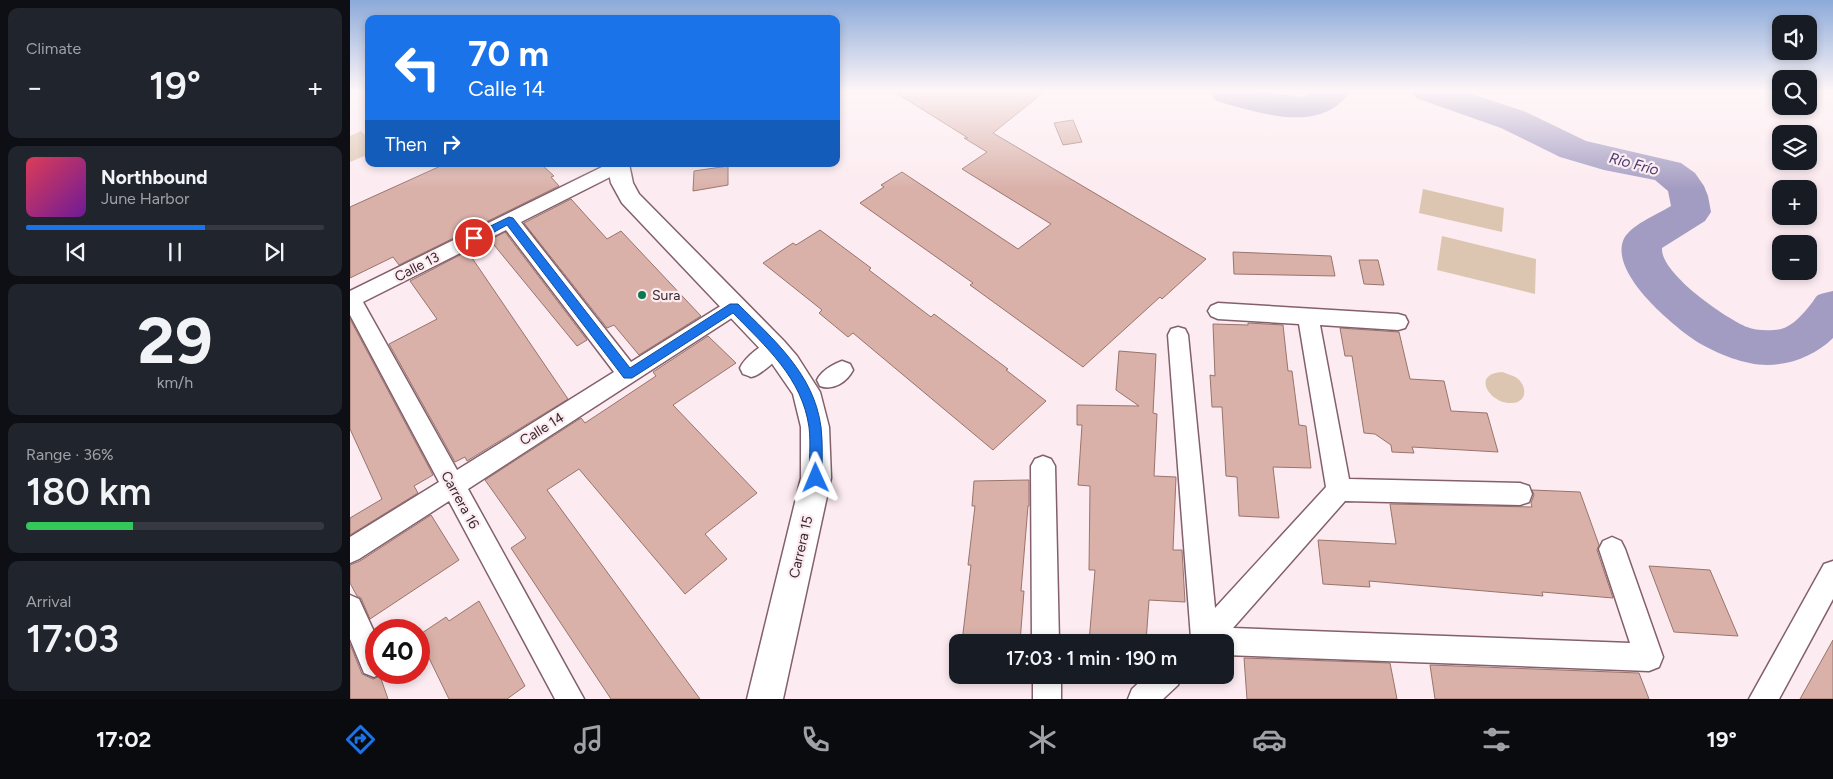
<!DOCTYPE html>
<html lang="en">
<head>
<meta charset="utf-8">
<style>
	:root { --surface:#171b24; --page:#20242c; --text:#f1f3f6; --muted:#9ea1a6; --line:#363941; --accent:#1a73e8 }
	body { margin:0; font-family:Figtree,sans-serif; background:var(--page); color:var(--text); height:100vh; display:flex; flex-direction:column; font-size:19px; white-space:nowrap }
	* { box-sizing:border-box; margin:0 }
	p { font-size:16px; color:var(--muted) }
	.icon { flex:none; width:28px; height:28px; fill:none; stroke:currentColor; stroke-width:2; stroke-linecap:round; stroke-linejoin:round }
	.map { position:relative; flex:1; overflow:hidden }
	.details { display:flex; flex-direction:column; gap:8px; padding:8px; background:#0d0f14; width:350px }
	.details>* { flex:none }
	.top-card { position:absolute; left:15px; top:15px; width:475px; height:152px; border-radius:10px; box-shadow:0 2px 8px #0003; background:#1a73e8; color:#fff; overflow:hidden }
	.controls { position:absolute; left:1422px; top:15px; display:grid; gap:10px }
	.controls a { display:grid; place-items:center; width:45px; height:45px; border-radius:10px; background:var(--surface); box-shadow:0 2px 8px #0003; font-size:25px }
	.speed { position:absolute; left:15px; top:619px; display:flex; gap:10px; font-size:25px; font-weight:700; text-align:center }
	.speed>* { display:grid; place-content:center; width:65px; height:65px; border-radius:50%; background:var(--surface); box-shadow:0 2px 8px #0003; line-height:1 }
	.speed .limit { border:8px solid #d22; background:#fff; color:#111 }
	.pin { position:absolute; display:grid; place-items:center; width:42px; height:42px; color:#fff; margin:-21px; border:2px solid #fff; border-radius:50%; box-shadow:0 1px 5px #0007 }
	.me { position:absolute; width:55px; margin:-28px; rotate:359deg; stroke-linejoin:round; filter:drop-shadow(0 0 4px #0008) }
	.turn { display:flex; align-items:center; gap:18px; height:105px; padding:0 20px; font-size:22px }
	.turn .icon { width:65px; height:65px; stroke-width:2.5 }
	.turn b { display:block; font-size:35px; line-height:42px }
	.then { display:flex; align-items:center; height:48px; padding:0 20px; background:#0003; gap:10px; font-size:19px }
	.big { font-size:38px; font-weight:600; line-height:1.1 }
	.details .widget { flex:1; display:flex; flex-direction:column; justify-content:center; gap:8px; min-width:0; padding:0 18px; border-radius:10px; background:var(--page) }
	.details .dial { align-items:center; gap:0 }
	.dial b { font-size:65px; line-height:1 }
	.song { display:flex; align-items:center; gap:15px }
	.cover { width:60px; height:60px; border-radius:8px; background:linear-gradient(135deg,hsl(350 70% 55%),hsl(280 70% 35%)) }
	.played { height:5px; border-radius:2px; background:linear-gradient(90deg,var(--accent) 60%,var(--line) 60%) }
	.keys { display:flex; justify-content:space-around; direction:ltr }
	.heat { display:flex; justify-content:space-between; align-items:center; font-size:28px; direction:ltr }
	.charge { height:8px; border-radius:4px; background:linear-gradient(90deg,#34c759 36%,var(--line) 0) }
	.trip { position:absolute; left:599px; top:634px; width:285px; height:50px; border-radius:10px; background:var(--surface); box-shadow:0 2px 8px #0003; font-weight:600; line-height:50px; text-align:center }
	.tab-bar { display:flex; height:80px; justify-content:space-around; align-items:center; background:#090b0e; color:var(--muted) }
	.tab-bar .icon { width:35px; height:35px }
	.tab-bar .current { color:var(--accent) }
	.tab-bar b { font-size:22px; color:var(--text) }
	main { display:flex; flex:1; min-height:0 }
	.map>svg:first-child { display:block }
</style>
</head>
<body>
<main>
<section class="details">
<div class="widget"><p>Climate</p>
<div class="heat"><a>−</a><b class="big">19°</b><a>+</a></div>
</div>
<div class="widget">
<div class="song"><i class="cover"></i><div><b>Northbound</b><p>June Harbor</p></div></div>
<div class="played"></div>
<div class="keys"><svg class="icon" aria-label="previous" viewBox="0 0 24 24"><path d="M18 5L8 12l10 7zM5 5v14"/></svg><svg class="icon" aria-label="pause" viewBox="0 0 24 24"><path d="M8 5v14M16 5v14"/></svg><svg class="icon" aria-label="next" viewBox="0 0 24 24"><path d="M6 5l10 7-10 7zM19 5v14"/></svg></div>
</div>
<div class="widget dial"><b>29</b><p>km/h</p></div>
<div class="widget"><p>Range · 36%</p><b class="big">180 km</b><div class="charge"></div></div>
<div class="widget"><p>Arrival</p><b class="big">17:03</b></div>
</section>
<div class="map">
<svg width="1483" height="699" viewBox="0 0 1483 699">
	<rect width="100%" height="100%" fill="#fcebf0"/>
	<!-- green -->
	<path fill="#ddc6b1" d="M11,131L19,139V154L0,162V136Z
		M1073,189L1154,208L1152,232L1069,213Z
		M1092,236L1186,259L1185,294L1087,270Z
		M1152,372C1157,374 1162,375 1167,378C1177,386 1178,402 1162,403C1141,405 1120,374 1152,372Z"/>
	<g fill="none" stroke-linecap="round" stroke-linejoin="round">
		<!-- river -->
		<path fill="#a39cc2" fill-rule="evenodd" d="M860,91H906L953,97L963,91H1001C971,134 915,114 873,103L866,101Z
			M1061,91H1113L1176,112L1236,141L1331,163L1345,173L1354,186L1358,196L1361,212L1355,221L1312,248C1310,273 1375,318 1397,327C1406,331 1421,331 1431,329C1443,326 1454,313 1461,304C1463,302 1465,297 1468,295C1472,293 1479,292 1483,291V338C1466,355 1441,365 1417,365C1395,365 1368,354 1349,343C1324,327 1261,275 1273,241C1278,226 1308,214 1321,206L1318,191L1305,180L1254,170L1210,157L1151,128L1066,98Z"/>
	</g>
	<!-- building -->
	<path fill="#d9b1a9" stroke="#99746d" d="M543,91H695L643,133L856,259L812,299L810,297L733,367L620,285L623,283L510,203L534,187L531,185L552,172L668,249L701,224L612,169L637,152L614,138H618Z
		M723,120L732,142L713,145L704,123Z
		M95,164H191L204,176L201,177L209,186L49,265L43,257L0,278V207Z
		M378,166V185L343,191L344,171Z
		M221,199L257,239L271,231L351,316L289,355L264,325L257,328L174,223Z
		M470,230L521,268L519,270L581,317L584,314L658,369L656,370L696,401L643,450L503,333L498,337L469,313L472,310L413,263L443,243L446,245Z
		M155,232L237,340L227,346L140,240Z
		M137,241L120,255L218,399L117,461L115,457L105,462L39,344L87,319L60,281Z
		M883,252L981,256L985,276L884,274Z
		M1009,260H1028L1034,285L1014,284Z
		M0,319L83,475L64,486L68,493L0,535V518L32,499L0,429Z
		M898,323L933,325L938,371H942L949,425L956,426L961,468L923,467L929,518L889,516L887,477L876,476L872,407H862L860,375L865,376L863,324L898,325Z
		M990,328L1049,332L1060,379L1094,381L1101,411L1137,413L1148,452L1062,447L1064,453L1042,452L1041,445L1025,434L1014,433L1002,356H995Z
		M358,336L386,363L323,405L407,493L355,534L377,559L335,594L229,469L197,490L350,699H261L161,548L176,538L135,480L231,418L235,423L306,376L303,372Z
		M769,351L806,354L803,413L807,414L804,476L826,477L823,550H832L835,602L799,600L796,642H739L745,570H739L740,486L728,485L732,425H727V405L789,406L766,390Z
		M679,480V506H678L671,591H674L670,642H612L621,565H618L625,506H622L624,481Z
		M1182,490L1230,492L1249,545L1247,550L1263,598L1192,592L1193,596L1019,581L1020,587L973,584L968,540L1046,544L1040,504L1182,507L1181,503L1184,495Z
		M81,515L109,560L20,619L11,598L7,596L0,583V565L10,561Z
		M1299,566L1360,570L1388,636L1324,632Z
		M129,601L175,686L157,699H99L78,656L69,663V635L96,617L99,621Z
		M1483,640V699H1450Z
		M0,644L12,674L23,679L30,676L38,699H0Z
		M894,658L1040,663L1047,699H897Z
		M1080,665L1289,673L1299,699H1085Z"/>
	<g fill="none" stroke-linecap="round" stroke-linejoin="round">
		<!-- minor casing -->
		<g stroke="#83606b" stroke-width="3">
			<path id="minor" d="M258,164H275L277,166L274,170L171,222L281,362L377,302L384,299L391,302L394,307L391,312L118,489L234,699H205L99,501L9,559L0,563V537L89,482L0,315V291ZM156,230L264,372L107,470L13,302Z
				M868,303L1048,314L1055,316L1058,322L1055,328L1048,330L970,325L999,479L1170,483L1179,486L1182,494L1179,502L1170,505L995,501L883,628L1280,643L1249,549L1253,541L1262,537L1271,541L1275,549L1313,657L1309,667L1299,671L875,655V642H840L841,638L818,335L821,329L828,327L835,329L838,335L865,608L976,487L949,324L868,319L861,316L858,311L861,306Z
				M425,340L433,342L436,348C432,356 410,376 401,377C401,377 394,374 393,374L390,368C396,356 412,344 425,340Z
				M492,361L500,364L503,370C497,382 483,391 470,386L467,380C472,370 482,365 492,361Z
				M693,456L701,459L705,466L709,642H682L681,466L685,459Z
				M1483,561V599L1429,699H1399L1474,564Z
				M0,595L9,599L26,636V672H34L24,677L14,673L0,639Z
				M683,675H711V699H683Z
				M797,675H832L828,685L813,699H778L782,689Z"/>
		</g>
		<!-- tertiary casing -->
		<g stroke="#83606b" stroke-width="3">
			<path id="tertiary" d="M257,164H279L283,183L289,194L434,341L447,356L470,392L479,427L481,478L433,699H397L451,478V427L443,394L416,355L272,203L261,183Z"/>
		</g>
		<!-- minor -->
		<use href="#minor" fill="#fff" fill-rule="evenodd"/>
		<!-- tertiary -->
		<use href="#tertiary" fill="#fff" fill-rule="evenodd"/>
	</g>
	<!-- sky -->
	<linearGradient id="sky" x2="0" y2="1"><stop stop-color="#8caad9"/><stop offset="0.48" stop-color="#fef6f8"/><stop offset="1" stop-color="#fef6f8" stop-opacity="0"/></linearGradient>
	<rect width="1483" height="189" fill="url(#sky)"/>
	<!-- route -->
	<path fill="#1a73e8" stroke="#114b97" d="M159,217L163,218L280,368L380,304H388C424,340 464,374 471,427C473,444 472,461 472,478L470,482L466,484L461,482L459,478C459,461 461,444 459,427C452,378 416,347 383,313L282,378H274L157,225L128,241H120L119,238L120,236Z"/>
	<!-- markers -->
	<circle fill="#0e7851" stroke="#fcebf0" stroke-width="2" cx="292" cy="295" r="5"/>
	<g text-anchor="middle" dominant-baseline="central" stroke-width="4.5" stroke-linejoin="round" paint-order="stroke">
		<!-- street labels -->
		<g font-size="14" fill="#37272c" stroke="#fcebf0">
			<text transform="translate(67 267) rotate(-27)">Calle 13</text>
			<text transform="translate(192 429) rotate(-32)">Calle 14</text>
			<text transform="translate(110 500) rotate(61)">Carrera 16</text>
			<text transform="translate(451 547) rotate(-77)">Carrera 15</text>
		</g>
		<!-- poi labels -->
		<g font-size="14" fill="#37272c" stroke="#fcebf0" text-anchor="start">
			<text x="302" y="295">Sura</text>
		</g>
		<!-- water labels -->
		<g font-size="15" font-style="italic" fill="#46396c" stroke="#fcebf0">
			<text transform="translate(1284 164) rotate(15)">Río Frío</text>
		</g>
	</g>
</svg>
<div class="controls">
<a><svg class="icon" aria-label="sound" viewBox="0 0 24 24"><path d="M4 9h4l5-4v14l-5-4H4zM17 9q2 3 0 6"/></svg></a>
<a><svg class="icon" aria-label="search" viewBox="0 0 24 24"><circle cx="10" cy="10" r="6"/><path d="M15 15l6 6"/></svg></a>
<a><svg class="icon" aria-label="layers" viewBox="0 0 24 24"><path d="M12 4l9 5-9 5-9-5zM3 14l9 5 9-5"/></svg></a>
<a>+</a>
<a>−</a>
</div>
<div class="speed"><div class="limit">40</div></div>
<div class="pin" style="left:124px;top:238px;background:#d93025"><svg class="icon" aria-label="arrive" viewBox="0 0 24 24"><path d="M6 21V4h12l-3 4 3 4H6"/></svg></div>
<svg class="me" style="left:466px;top:478px" viewBox="-20 -20 40 40"><path d="M0-17L14 15 0 8-14 15z" fill="#1a73e8" stroke="#fff" stroke-width="4"/></svg>
<div class="trip">17:03 · 1 min · 190 m</div>
<div class="top-card">
<div class="turn"><svg class="icon" aria-label="left" viewBox="0 0 24 24"><path d="M17 20v-9H6M10 6l-5 5 5 5"/></svg><div><b>70 m</b>Calle 14</div></div>
<div class="then">Then<svg class="icon" aria-label="right" viewBox="0 0 24 24"><path d="M7 20v-9h11M14 6l5 5-5 5"/></svg></div>
</div>
</div>
</main>
<nav class="tab-bar">
<b>17:02</b>
<svg class="icon current" aria-label="directions" viewBox="0 0 24 24"><path d="M12 3l9 9-9 9-9-9zM9 14v-3h6M13 9l2 2-2 2"/></svg>
<svg class="icon" aria-label="music" viewBox="0 0 24 24"><path d="M9 18V5l10-2v13"/><circle cx="6" cy="18" r="3"/><circle cx="16" cy="16" r="3"/></svg>
<svg class="icon" aria-label="phone" viewBox="0 0 24 24"><path d="M5 4h4l2 5-3 2q2 4 5 5l2-3 5 2v4C11 20 4 13 5 4z"/></svg>
<svg class="icon" aria-label="climate" viewBox="0 0 24 24"><path d="M12 3v18M4 7l16 10M4 17L20 7"/></svg>
<svg class="icon" aria-label="car" viewBox="0 0 24 24"><path d="M5 17H2v-5l4-1 3-4h7l3 4 3 1v5h-3M9 17h6M6 11h13"/><circle cx="7" cy="17" r="2"/><circle cx="17" cy="17" r="2"/></svg>
<svg class="icon" aria-label="filters" viewBox="0 0 24 24"><path d="M4 7h16M4 17h16"/><circle cx="9" cy="7" r="2"/><circle cx="15" cy="17" r="2"/></svg>
<b>19°</b>
</nav>
</body>
</html>
